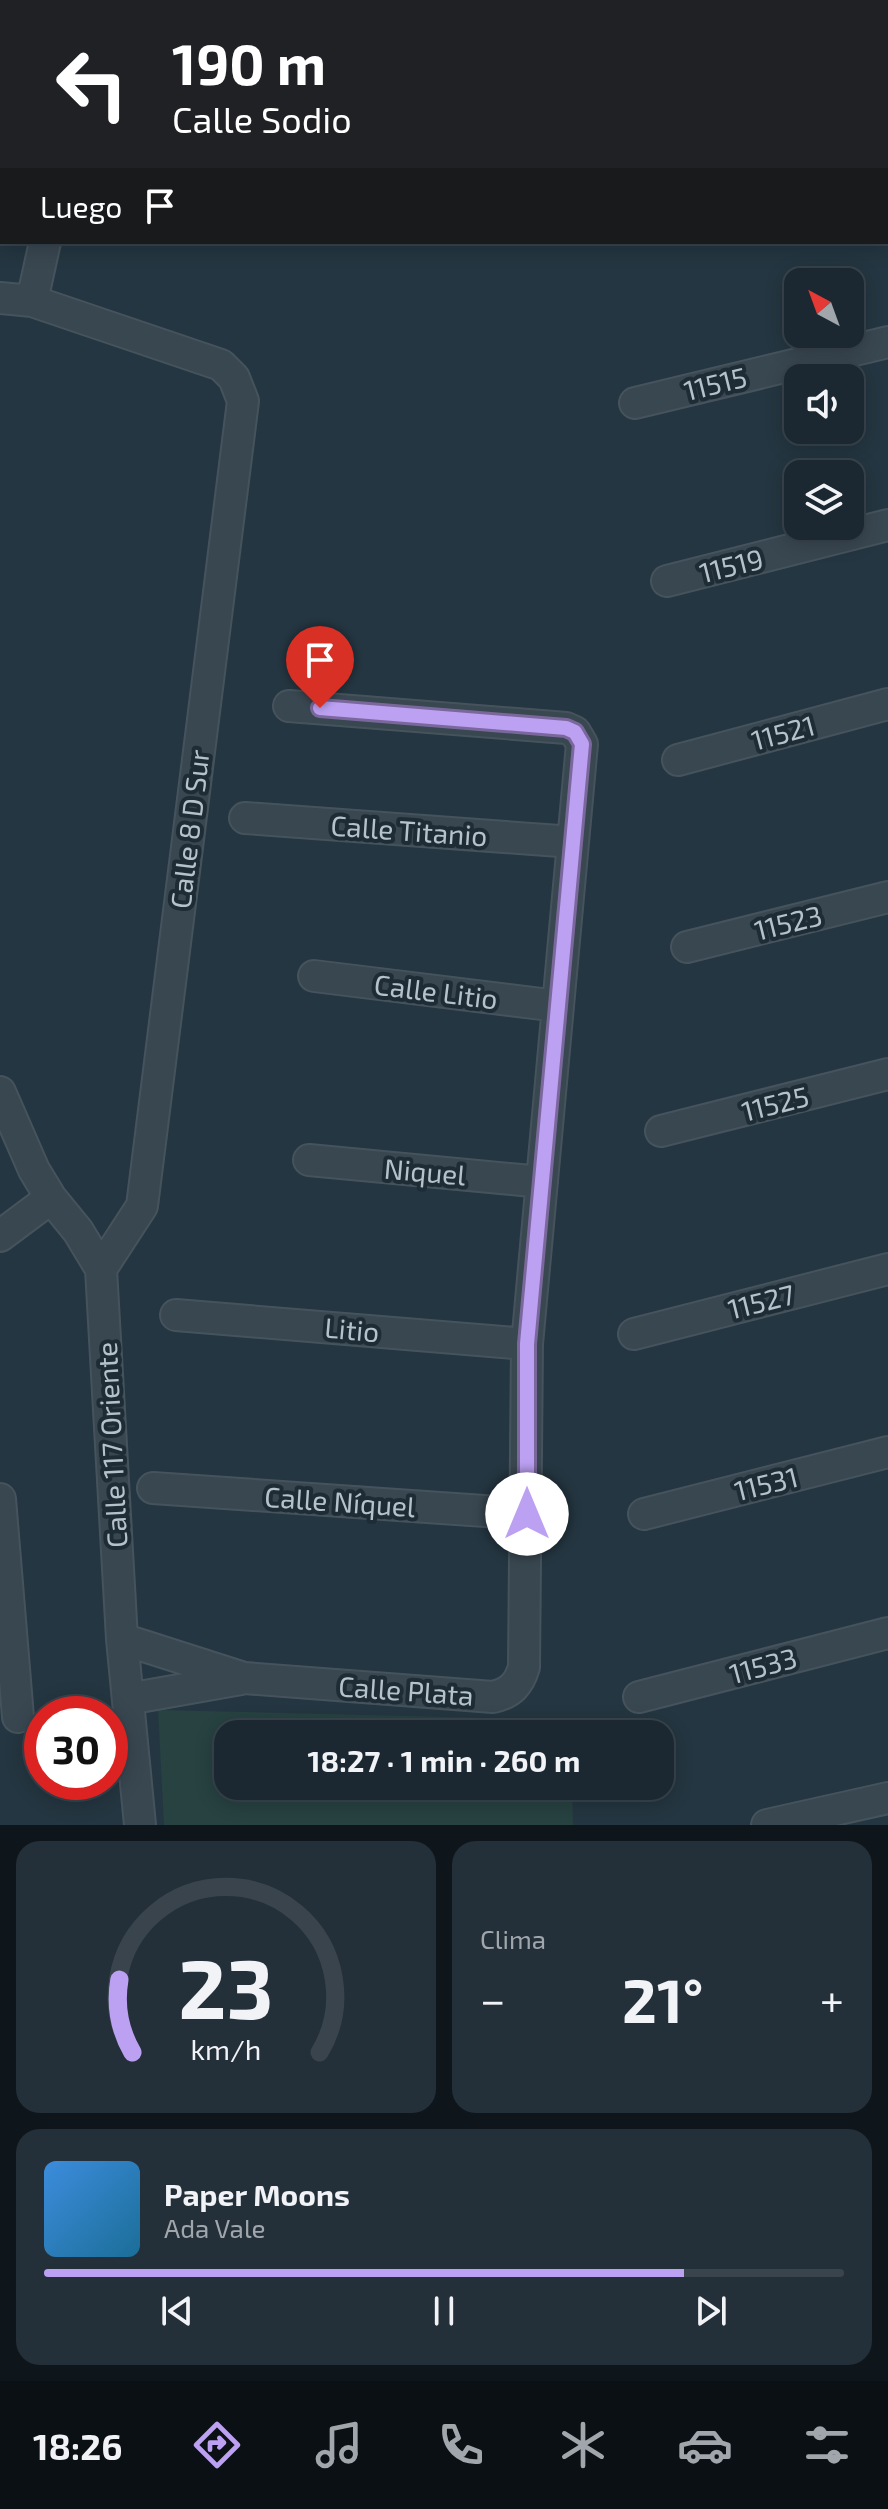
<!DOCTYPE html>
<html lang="es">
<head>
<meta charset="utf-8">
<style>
	:root { --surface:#1b2831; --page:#243039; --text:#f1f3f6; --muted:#a0a6ab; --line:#39444d; --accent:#bca0f2 }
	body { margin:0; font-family:"Exo 2",sans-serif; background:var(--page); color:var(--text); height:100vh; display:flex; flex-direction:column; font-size:30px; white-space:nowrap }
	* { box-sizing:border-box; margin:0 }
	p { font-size:26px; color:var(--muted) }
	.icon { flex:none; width:44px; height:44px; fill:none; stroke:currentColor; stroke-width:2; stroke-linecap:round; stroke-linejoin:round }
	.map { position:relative; height:1825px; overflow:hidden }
	.panel { display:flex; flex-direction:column; gap:16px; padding:16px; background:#0f161b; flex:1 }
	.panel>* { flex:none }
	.hud { position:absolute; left:0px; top:0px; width:888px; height:244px; box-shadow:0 4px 20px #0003,0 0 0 2px var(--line); background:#202124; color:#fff; overflow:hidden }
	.needle { width:52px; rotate:319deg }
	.tools { position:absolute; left:784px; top:268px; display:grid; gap:16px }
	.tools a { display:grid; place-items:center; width:80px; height:80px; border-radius:16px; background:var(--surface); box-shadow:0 4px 20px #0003,0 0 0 2px var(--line); font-size:40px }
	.speed { position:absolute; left:24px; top:1696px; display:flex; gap:16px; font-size:40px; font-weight:700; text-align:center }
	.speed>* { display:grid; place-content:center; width:104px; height:104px; border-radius:50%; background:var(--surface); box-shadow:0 4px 20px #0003,0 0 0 2px var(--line); line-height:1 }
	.speed .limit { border:12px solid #d22; background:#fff; color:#111 }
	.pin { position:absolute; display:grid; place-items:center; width:68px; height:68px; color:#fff; margin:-82px -34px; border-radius:50% 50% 50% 0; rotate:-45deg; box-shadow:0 0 8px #0007 }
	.pin .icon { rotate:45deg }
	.me { position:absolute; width:88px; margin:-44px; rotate:0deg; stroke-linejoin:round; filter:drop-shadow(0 0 6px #0008) }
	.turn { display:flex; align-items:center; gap:28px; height:168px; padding:0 40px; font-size:36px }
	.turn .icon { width:104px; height:104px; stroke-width:2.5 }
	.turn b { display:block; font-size:56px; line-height:68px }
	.then { display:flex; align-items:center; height:76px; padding:0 40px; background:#0003; gap:16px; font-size:30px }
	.big { font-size:60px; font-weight:700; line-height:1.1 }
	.panel .widget { flex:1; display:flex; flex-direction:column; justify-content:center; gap:12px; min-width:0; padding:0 28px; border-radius:24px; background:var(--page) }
	.panel .dial { align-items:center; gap:0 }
	.dial svg { height:208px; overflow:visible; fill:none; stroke:var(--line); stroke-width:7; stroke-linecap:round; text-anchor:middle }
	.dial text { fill:var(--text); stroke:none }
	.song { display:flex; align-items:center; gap:24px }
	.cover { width:96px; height:96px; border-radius:12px; background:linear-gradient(135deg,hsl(210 70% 55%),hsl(200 70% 35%)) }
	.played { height:8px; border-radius:4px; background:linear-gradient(90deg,var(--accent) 80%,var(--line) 80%) }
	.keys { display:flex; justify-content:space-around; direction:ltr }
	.heat { display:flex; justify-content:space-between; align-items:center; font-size:44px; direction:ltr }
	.panel .tiles { flex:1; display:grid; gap:16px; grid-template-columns:1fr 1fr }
	.widget:last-child { grid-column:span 2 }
	.trip { position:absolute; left:214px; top:1720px; width:460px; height:80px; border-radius:24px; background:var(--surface); box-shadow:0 4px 20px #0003,0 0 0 2px var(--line); font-weight:700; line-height:80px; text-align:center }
	.tabs { display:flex; height:128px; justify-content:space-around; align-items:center; background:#0b1014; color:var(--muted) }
	.tabs .icon { width:56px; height:56px }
	.tabs .selected { color:var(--accent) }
	.tabs b { font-size:36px; color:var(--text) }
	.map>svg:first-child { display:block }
</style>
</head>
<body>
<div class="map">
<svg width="888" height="1825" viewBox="0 0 888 1825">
	<rect width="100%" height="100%" fill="#243641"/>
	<!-- green -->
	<path fill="#274241" d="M158,1710L572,1720V1734H228V1786H572L573,1825H164Z"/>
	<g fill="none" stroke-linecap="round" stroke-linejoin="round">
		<!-- minor casing -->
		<g stroke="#46535d" stroke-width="34">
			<path id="minor" d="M849,0V2
				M101,2L102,0
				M784,2L793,0
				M886,114L888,119
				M886,160H888
				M0,298L32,301L221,365L234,378L243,401L142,1206L101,1269
				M32,301L45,242
				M635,403L888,342
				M667,581L888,525
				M678,760L888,704
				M245,818L573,842
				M687,947L888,897
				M314,976L558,1006
				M0,1092L34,1170L51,1198L78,1231L101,1269L122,1639L140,1825
				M661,1131L888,1074
				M309,1160L542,1182
				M0,1236L51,1198
				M176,1315L527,1344
				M634,1334L888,1269
				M153,1488L527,1514
				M0,1499L18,1717
				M644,1514L888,1452
				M122,1639L244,1678L493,1697C511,1693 519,1684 524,1667L527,1344L582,744L575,732L566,728L289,706
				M639,1697L888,1633
				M128,1699L241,1679
				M767,1825L888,1798"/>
		</g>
		<!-- minor -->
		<use href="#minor" stroke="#394751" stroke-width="30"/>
	</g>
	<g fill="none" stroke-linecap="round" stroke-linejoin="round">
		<!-- route casing -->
		<g stroke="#7a689d" stroke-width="20">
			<path id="route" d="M320,708L566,728L575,732L582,744L527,1344V1514"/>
		</g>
		<!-- route -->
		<use href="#route" stroke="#bca0f2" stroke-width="14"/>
	</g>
	<g text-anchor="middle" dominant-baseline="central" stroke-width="8" stroke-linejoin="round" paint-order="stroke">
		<!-- street labels -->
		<g font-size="28" fill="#b6c2cb" stroke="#1e2c36">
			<text transform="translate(715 383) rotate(-14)">11515</text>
			<text transform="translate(731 565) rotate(-14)">11519</text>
			<text transform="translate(783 732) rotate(-15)">11521</text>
			<text transform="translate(189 829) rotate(-83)">Calle 8 D Sur</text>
			<text transform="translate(409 830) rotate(4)">Calle Titanio</text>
			<text transform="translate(788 922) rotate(-14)">11523</text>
			<text transform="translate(436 991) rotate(7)">Calle Litio</text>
			<text transform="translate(775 1103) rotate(-14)">11525</text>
			<text transform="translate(425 1171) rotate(5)">Niquel</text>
			<text transform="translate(761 1301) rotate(-14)">11527</text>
			<text transform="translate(352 1329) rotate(5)">Litio</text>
			<text transform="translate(111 1445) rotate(-93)">Calle 117 Oriente</text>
			<text transform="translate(766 1483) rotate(-14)">11531</text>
			<text transform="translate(340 1501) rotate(4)">Calle Níquel</text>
			<text transform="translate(763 1665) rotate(-15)">11533</text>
			<text transform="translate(406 1690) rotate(4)">Calle Plata</text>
		</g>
	</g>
</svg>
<div class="tools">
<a><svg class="needle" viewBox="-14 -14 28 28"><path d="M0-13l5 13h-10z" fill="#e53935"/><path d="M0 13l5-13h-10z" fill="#a0a6ab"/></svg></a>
<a><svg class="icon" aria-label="sound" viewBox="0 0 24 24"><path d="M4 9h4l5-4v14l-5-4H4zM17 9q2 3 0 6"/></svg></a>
<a><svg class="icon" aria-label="layers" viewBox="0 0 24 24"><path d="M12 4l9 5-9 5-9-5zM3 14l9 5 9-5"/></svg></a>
</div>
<div class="speed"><div class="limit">30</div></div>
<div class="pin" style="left:320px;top:708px;background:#d93025"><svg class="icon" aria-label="arrive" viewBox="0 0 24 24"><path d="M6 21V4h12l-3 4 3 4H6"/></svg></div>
<svg class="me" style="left:527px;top:1514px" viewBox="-20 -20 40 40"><circle r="19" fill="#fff"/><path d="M0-13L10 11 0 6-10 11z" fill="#bca0f2"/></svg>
<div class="trip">18:27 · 1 min · 260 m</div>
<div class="hud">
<div class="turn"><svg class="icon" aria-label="left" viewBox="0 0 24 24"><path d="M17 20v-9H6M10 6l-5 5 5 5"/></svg><div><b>190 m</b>Calle Sodio</div></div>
<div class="then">Luego<svg class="icon" aria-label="arrive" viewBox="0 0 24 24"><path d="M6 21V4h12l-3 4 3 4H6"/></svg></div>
</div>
</div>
<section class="panel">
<div class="tiles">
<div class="widget dial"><svg viewBox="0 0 100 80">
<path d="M14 69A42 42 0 1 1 86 69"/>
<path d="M14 69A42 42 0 0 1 9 41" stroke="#bca0f2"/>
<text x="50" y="56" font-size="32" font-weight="700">23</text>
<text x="50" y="72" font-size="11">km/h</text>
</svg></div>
<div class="widget"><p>Clima</p>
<div class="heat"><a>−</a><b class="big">21°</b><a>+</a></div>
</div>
<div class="widget">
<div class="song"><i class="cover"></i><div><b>Paper Moons</b><p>Ada Vale</p></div></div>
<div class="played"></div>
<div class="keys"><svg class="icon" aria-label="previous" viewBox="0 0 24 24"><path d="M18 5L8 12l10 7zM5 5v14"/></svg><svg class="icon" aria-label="pause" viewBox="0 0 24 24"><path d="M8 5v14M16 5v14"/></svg><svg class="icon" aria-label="next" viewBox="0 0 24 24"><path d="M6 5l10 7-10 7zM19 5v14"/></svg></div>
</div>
</div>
</section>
<nav class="tabs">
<b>18:26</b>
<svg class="icon selected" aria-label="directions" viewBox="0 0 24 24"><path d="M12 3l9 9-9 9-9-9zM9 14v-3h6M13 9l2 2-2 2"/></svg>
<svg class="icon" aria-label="music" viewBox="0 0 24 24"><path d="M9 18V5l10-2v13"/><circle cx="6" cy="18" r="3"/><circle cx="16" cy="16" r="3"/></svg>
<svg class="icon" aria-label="phone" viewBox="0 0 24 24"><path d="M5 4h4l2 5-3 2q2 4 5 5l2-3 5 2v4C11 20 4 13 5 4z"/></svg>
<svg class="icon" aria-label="climate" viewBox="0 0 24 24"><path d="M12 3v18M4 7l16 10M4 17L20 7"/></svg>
<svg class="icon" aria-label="car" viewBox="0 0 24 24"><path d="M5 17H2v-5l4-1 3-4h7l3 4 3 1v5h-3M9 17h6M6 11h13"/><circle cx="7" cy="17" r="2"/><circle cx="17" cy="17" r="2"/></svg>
<svg class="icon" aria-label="filters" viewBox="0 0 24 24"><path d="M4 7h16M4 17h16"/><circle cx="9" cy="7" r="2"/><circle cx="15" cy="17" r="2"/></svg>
</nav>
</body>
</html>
